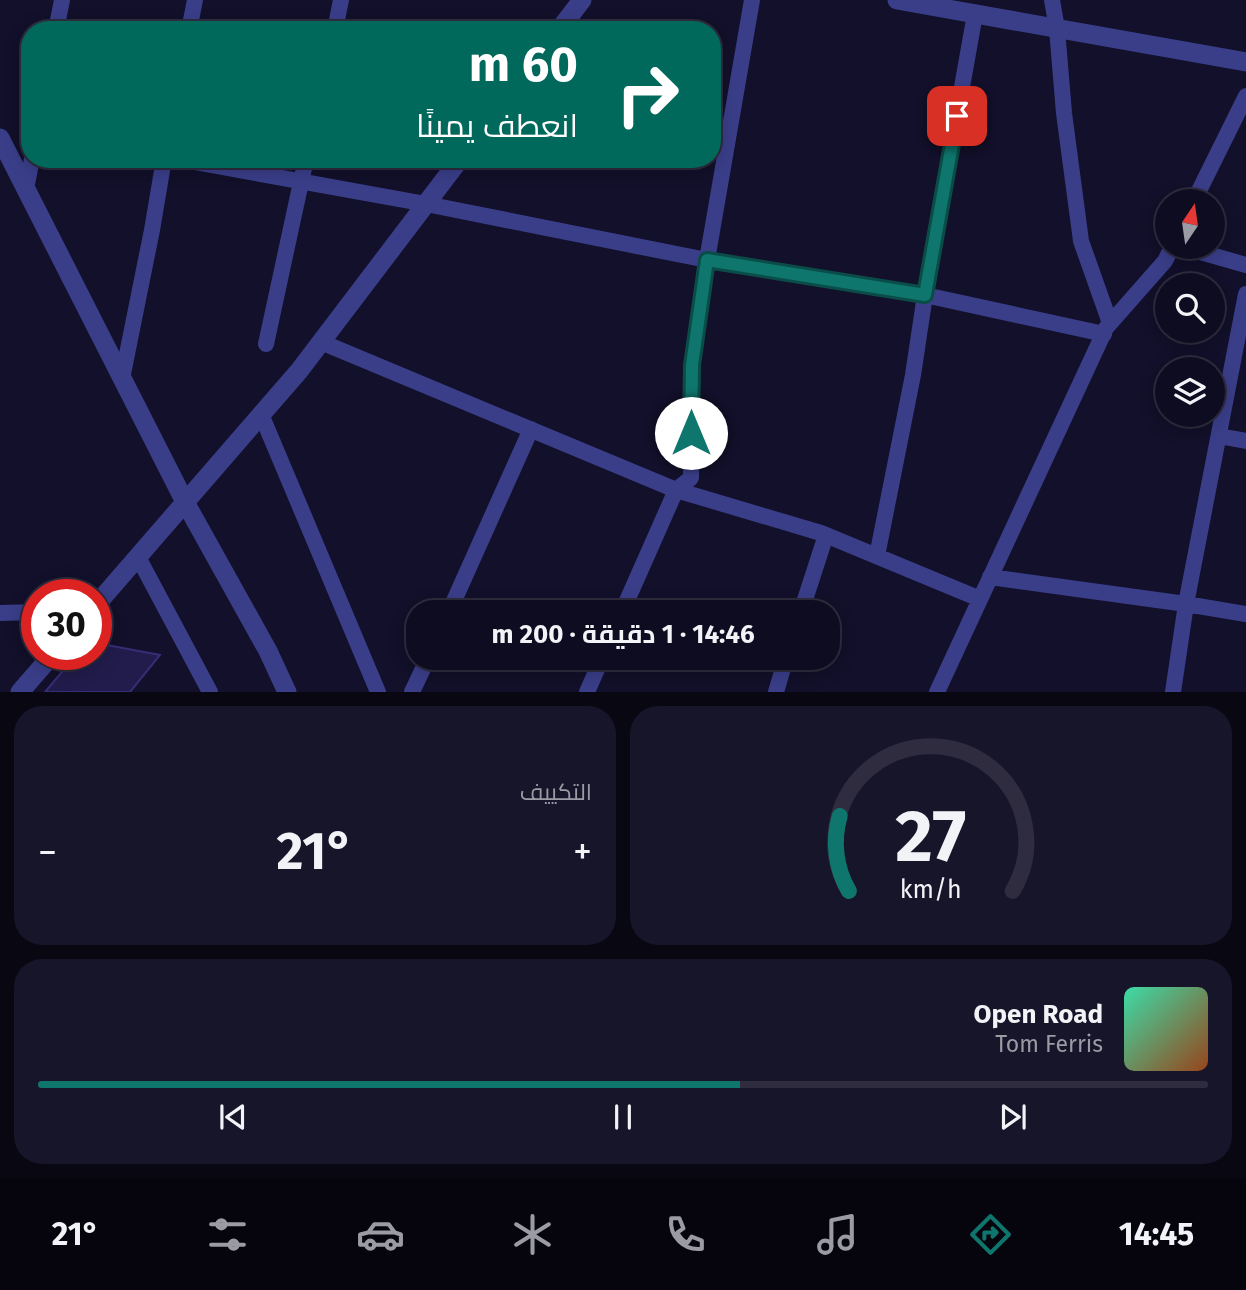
<!DOCTYPE html>
<html lang="ar">
<head>
<meta charset="utf-8">
<style>
	:root { --surface:#0e0c20; --page:#171529; --text:#f1f3f6; --muted:#9b9ba5; --line:#2e2c3e; --accent:#0f766e }
	body { margin:0; font-family:"Fira Sans",Cairo,sans-serif; background:var(--page); color:var(--text); direction:rtl; height:100vh; display:flex; flex-direction:column; font-size:26px; white-space:nowrap }
	* { box-sizing:border-box; margin:0 }
	p { font-size:23px; color:var(--muted) }
	.icon { flex:none; width:38px; height:38px; fill:none; stroke:currentColor; stroke-width:2; stroke-linecap:round; stroke-linejoin:round }
	.map { position:relative; height:692px; overflow:hidden; direction:ltr }
	.sheet { display:flex; flex-direction:column; gap:14px; padding:14px; background:#080712; flex:1 }
	.sheet>* { flex:none }
	.hud { position:absolute; left:21px; top:21px; width:700px; height:147px; border-radius:28px; box-shadow:0 4px 18px #0003,0 0 0 2px var(--line); direction:rtl; background:#00695c; color:#fff; overflow:hidden }
	.needle { width:46px; rotate:13deg }
	.fabs { position:absolute; left:1155px; top:189px; display:grid; gap:14px }
	.fabs a { display:grid; place-items:center; width:70px; height:70px; border-radius:50%; background:var(--surface); box-shadow:0 4px 18px #0003,0 0 0 2px var(--line); font-size:35px }
	.speed { position:absolute; left:21px; top:579px; display:flex; gap:14px; font-size:35px; font-weight:700; text-align:center }
	.speed>* { display:grid; place-content:center; width:91px; height:91px; border-radius:50%; background:var(--surface); box-shadow:0 4px 18px #0003,0 0 0 2px var(--line); line-height:1 }
	.speed .limit { border:10px solid #d22; background:#fff; color:#111 }
	.pin { position:absolute; display:grid; place-items:center; width:60px; height:60px; color:#fff; margin:-30px; border-radius:14px; box-shadow:0 4px 10px #0006 }
	.me { position:absolute; width:77px; margin:-38px; rotate:0deg; stroke-linejoin:round; filter:drop-shadow(0 0 5px #0008) }
	.turn { display:flex; align-items:center; gap:24px; height:147px; padding:0 28px; font-size:32px }
	.turn .icon { width:91px; height:91px; stroke-width:2.5 }
	.turn b { display:block; font-size:49px; line-height:60px }
	.big { font-size:52px; font-weight:700; line-height:1.1 }
	.sheet .tile { flex:1; display:flex; flex-direction:column; justify-content:center; gap:10px; min-width:0; padding:0 24px; border-radius:28px; background:var(--page) }
	.sheet .dial { align-items:center; gap:0 }
	.dial svg { height:182px; overflow:visible; fill:none; stroke:var(--line); stroke-width:7; stroke-linecap:round; text-anchor:middle }
	.dial text { fill:var(--text); stroke:none }
	.song { display:flex; align-items:center; gap:21px }
	.cover { width:84px; height:84px; border-radius:10px; background:linear-gradient(135deg,hsl(160 70% 55%),hsl(20 70% 35%)) }
	.played { height:7px; border-radius:4px; background:linear-gradient(90deg,var(--accent) 60%,var(--line) 60%) }
	.keys { display:flex; justify-content:space-around; direction:ltr }
	.heat { display:flex; justify-content:space-between; align-items:center; font-size:38px; direction:ltr }
	.sheet .tiles { flex:1; display:grid; gap:14px; grid-template-columns:1fr 1fr }
	.tile:last-child { grid-column:span 2 }
	.trip { position:absolute; left:406px; top:600px; width:434px; height:70px; border-radius:28px; background:var(--surface); box-shadow:0 4px 18px #0003,0 0 0 2px var(--line); font-weight:700; line-height:70px; text-align:center; direction:rtl }
	.tabs { display:flex; height:112px; justify-content:space-around; align-items:center; background:#06050d; color:var(--muted) }
	.tabs .icon { width:49px; height:49px }
	.tabs .current { color:var(--accent) }
	.tabs b { font-size:32px; color:var(--text) }
	.map>svg:first-child { display:block }
</style>
</head>
<body>
<div class="map">
<svg width="1246" height="692" viewBox="0 0 1246 692">
	<rect width="100%" height="100%" fill="#12102a"/>
	<!-- building -->
	<path fill="#211c4b" stroke="#362d77" stroke-width="2" d="M96,643L160,655L130,692H45L77,654H96Z"/>
	<g fill="none" stroke-linecap="round" stroke-linejoin="round">
		<!-- minor -->
		<path stroke="#3a3e89" stroke-width="16" d="M1052,0L1057,29L1064,113L1081,241L1110,323
			M56,30L62,0
			M189,30L195,0
			M335,30L341,0
			M178,159L426,204L707,260L925,295L1104,334
			M26,189L32,159
			M1194,201L1246,96
			M1183,247L1246,265
			M321,342L676,490L821,533L980,599
			M266,344L306,159
			M122,379L152,230L164,159
			M261,414L378,692
			M1219,436L1246,441
			M877,556L913,375L925,295L975,14
			M138,557L210,692
			M990,577L1186,604L1246,614
			M449,612L531,429
			M622,612L676,490L691,478L692,365L707,260L752,0
			M801,612L826,535
			M0,613L37,612
			M412,692L428,658
			M587,692L602,658
			M776,692L786,658
			M937,692L1106,328L1165,261L1172,247
			M1173,692L1186,604L1246,294"/>
		<!-- tertiary -->
		<path stroke="#3a3e89" stroke-width="19" d="M897,0L1246,62
			M559,30L582,0
			M0,138L185,502L268,651L287,692
			M96,605L299,371L460,159
			M20,692L53,654"/>
	</g>
	<g fill="none" stroke-linecap="round" stroke-linejoin="round">
		<!-- route casing -->
		<g stroke="#0a4d48" stroke-width="18">
			<path id="route" d="M691,433L692,365L707,260L925,295L957,116"/>
		</g>
		<!-- route -->
		<use href="#route" stroke="#0f766e" stroke-width="12"/>
	</g>
</svg>
<div class="fabs">
<a><svg class="needle" viewBox="-14 -14 28 28"><path d="M0-13l5 13h-10z" fill="#e53935"/><path d="M0 13l5-13h-10z" fill="#9b9ba5"/></svg></a>
<a><svg class="icon" aria-label="search" viewBox="0 0 24 24"><circle cx="10" cy="10" r="6"/><path d="M15 15l6 6"/></svg></a>
<a><svg class="icon" aria-label="layers" viewBox="0 0 24 24"><path d="M12 4l9 5-9 5-9-5zM3 14l9 5 9-5"/></svg></a>
</div>
<div class="speed"><div class="limit">30</div></div>
<div class="pin" style="left:957px;top:116px;background:#d93025"><svg class="icon" aria-label="arrive" viewBox="0 0 24 24"><path d="M6 21V4h12l-3 4 3 4H6"/></svg></div>
<svg class="me" style="left:691px;top:433px" viewBox="-20 -20 40 40"><circle r="19" fill="#fff"/><path d="M0-13L10 11 0 6-10 11z" fill="#0f766e"/></svg>
<div class="trip">14:46 · 1 دقيقة · 200 m</div>
<div class="hud">
<div class="turn"><svg class="icon" aria-label="right" viewBox="0 0 24 24"><path d="M7 20v-9h11M14 6l5 5-5 5"/></svg><div><b>60 m</b>انعطف يمينًا</div></div>
</div>
</div>
<section class="sheet">
<div class="tiles">
<div class="tile dial"><svg viewBox="0 0 100 80">
<path d="M14 69A42 42 0 1 1 86 69"/>
<path d="M14 69A42 42 0 0 1 10 36" stroke="#0f766e"/>
<text x="50" y="56" font-size="32" font-weight="700">27</text>
<text x="50" y="72" font-size="11">km/h</text>
</svg></div>
<div class="tile"><p>التكييف</p>
<div class="heat"><a>−</a><b class="big">21°</b><a>+</a></div>
</div>
<div class="tile">
<div class="song"><i class="cover"></i><div><b>Open Road</b><p>Tom Ferris</p></div></div>
<div class="played"></div>
<div class="keys"><svg class="icon" aria-label="previous" viewBox="0 0 24 24"><path d="M18 5L8 12l10 7zM5 5v14"/></svg><svg class="icon" aria-label="pause" viewBox="0 0 24 24"><path d="M8 5v14M16 5v14"/></svg><svg class="icon" aria-label="next" viewBox="0 0 24 24"><path d="M6 5l10 7-10 7zM19 5v14"/></svg></div>
</div>
</div>
</section>
<nav class="tabs">
<b>14:45</b>
<svg class="icon current" aria-label="directions" viewBox="0 0 24 24"><path d="M12 3l9 9-9 9-9-9zM9 14v-3h6M13 9l2 2-2 2"/></svg>
<svg class="icon" aria-label="music" viewBox="0 0 24 24"><path d="M9 18V5l10-2v13"/><circle cx="6" cy="18" r="3"/><circle cx="16" cy="16" r="3"/></svg>
<svg class="icon" aria-label="phone" viewBox="0 0 24 24"><path d="M5 4h4l2 5-3 2q2 4 5 5l2-3 5 2v4C11 20 4 13 5 4z"/></svg>
<svg class="icon" aria-label="climate" viewBox="0 0 24 24"><path d="M12 3v18M4 7l16 10M4 17L20 7"/></svg>
<svg class="icon" aria-label="car" viewBox="0 0 24 24"><path d="M5 17H2v-5l4-1 3-4h7l3 4 3 1v5h-3M9 17h6M6 11h13"/><circle cx="7" cy="17" r="2"/><circle cx="17" cy="17" r="2"/></svg>
<svg class="icon" aria-label="filters" viewBox="0 0 24 24"><path d="M4 7h16M4 17h16"/><circle cx="9" cy="7" r="2"/><circle cx="15" cy="17" r="2"/></svg>
<b>21°</b>
</nav>
</body>
</html>
